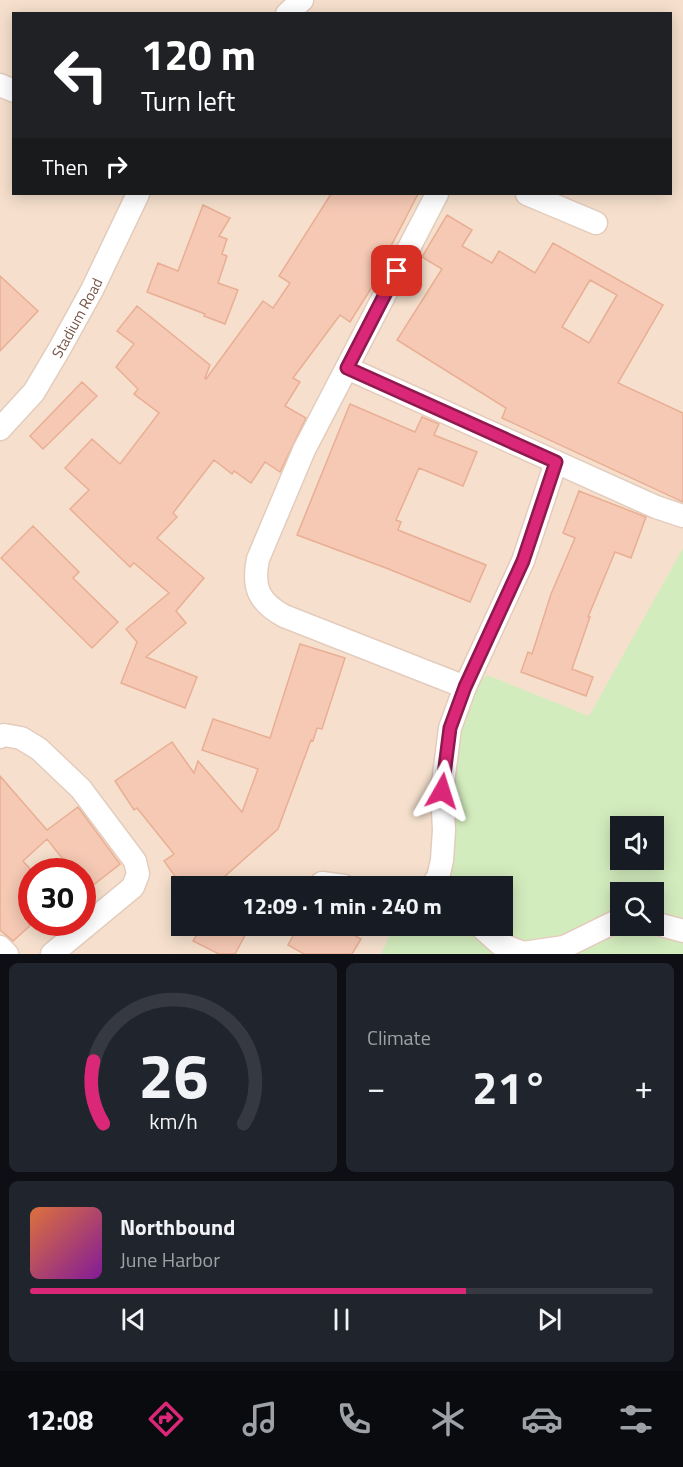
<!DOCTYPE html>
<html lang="en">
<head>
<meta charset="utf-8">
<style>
	:root { --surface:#171b24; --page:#20242c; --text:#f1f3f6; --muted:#9ea1a6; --line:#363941; --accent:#db2777 }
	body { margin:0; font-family:"Titillium Web",sans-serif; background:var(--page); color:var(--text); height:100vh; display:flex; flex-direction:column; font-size:22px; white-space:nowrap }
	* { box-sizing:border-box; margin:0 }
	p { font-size:20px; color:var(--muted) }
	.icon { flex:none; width:33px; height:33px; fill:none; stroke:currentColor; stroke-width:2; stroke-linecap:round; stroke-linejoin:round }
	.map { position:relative; height:954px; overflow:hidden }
	.drawer { display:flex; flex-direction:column; gap:9px; padding:9px; background:#0d0f14; flex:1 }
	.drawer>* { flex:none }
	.guide { position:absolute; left:12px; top:12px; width:660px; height:183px; border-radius:0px; box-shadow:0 3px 15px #0003; background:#202124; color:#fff; overflow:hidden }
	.fabs { position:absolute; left:610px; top:816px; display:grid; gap:12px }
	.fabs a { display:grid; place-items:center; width:54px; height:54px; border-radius:0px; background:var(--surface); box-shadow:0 3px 15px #0003; font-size:30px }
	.speed { position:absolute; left:18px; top:858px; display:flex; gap:12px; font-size:30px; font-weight:700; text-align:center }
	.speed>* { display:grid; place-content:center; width:78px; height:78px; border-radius:50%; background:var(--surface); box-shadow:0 3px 15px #0003; line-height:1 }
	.speed .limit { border:9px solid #d22; background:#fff; color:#111 }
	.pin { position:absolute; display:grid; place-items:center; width:51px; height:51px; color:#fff; margin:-26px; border-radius:12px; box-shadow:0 3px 9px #0006 }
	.me { position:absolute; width:66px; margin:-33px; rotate:6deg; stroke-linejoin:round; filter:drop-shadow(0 0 4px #0008) }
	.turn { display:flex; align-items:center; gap:21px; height:126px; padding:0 30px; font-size:27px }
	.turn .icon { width:78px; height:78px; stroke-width:2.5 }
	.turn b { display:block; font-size:42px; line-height:51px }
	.then { display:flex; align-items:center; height:57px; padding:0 30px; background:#0003; gap:12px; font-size:22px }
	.big { font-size:45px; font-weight:700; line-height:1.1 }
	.drawer .widget { flex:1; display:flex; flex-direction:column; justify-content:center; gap:9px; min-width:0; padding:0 21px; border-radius:9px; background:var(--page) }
	.drawer .dial { align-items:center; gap:0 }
	.dial svg { height:156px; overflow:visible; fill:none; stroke:var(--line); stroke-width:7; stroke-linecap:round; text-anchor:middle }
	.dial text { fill:var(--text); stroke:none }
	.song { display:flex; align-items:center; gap:18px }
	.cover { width:72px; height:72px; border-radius:9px; background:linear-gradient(135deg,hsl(20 70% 55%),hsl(290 70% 35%)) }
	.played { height:6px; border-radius:3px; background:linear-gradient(90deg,var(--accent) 70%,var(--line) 70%) }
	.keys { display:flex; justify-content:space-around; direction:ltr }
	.heat { display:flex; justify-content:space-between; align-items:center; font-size:33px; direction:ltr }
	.drawer .tiles { flex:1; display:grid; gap:9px; grid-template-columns:1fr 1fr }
	.widget:last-child { grid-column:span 2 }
	.trip { position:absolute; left:171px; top:876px; width:342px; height:60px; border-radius:0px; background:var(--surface); box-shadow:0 3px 15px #0003; font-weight:700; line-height:60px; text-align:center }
	.menu { display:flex; height:96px; justify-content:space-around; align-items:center; background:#090b0e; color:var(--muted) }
	.menu .icon { width:42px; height:42px }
	.menu .current { color:var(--accent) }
	.menu b { font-size:27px; color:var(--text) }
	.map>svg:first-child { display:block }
</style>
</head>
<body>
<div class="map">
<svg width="683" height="954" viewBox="0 0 683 954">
	<rect width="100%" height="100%" fill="#feefdf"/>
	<!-- residential -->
	<path fill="#f6e0cd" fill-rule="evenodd" d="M0,0H683V954H0ZM14,14H670V194H14ZM621,826H654V860H621ZM32,872H82V922H32ZM182,886H502V926H182ZM621,892H654V926H621Z"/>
	<!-- green -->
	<path fill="#d3ecbd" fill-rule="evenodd" d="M683,548V954H381L394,926H502V886H456L449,875L451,753L466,695L487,675L589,716ZM621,826H654V860H621ZM621,892H654V926H621Z"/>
	<!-- building -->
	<path fill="#f5c9b4" stroke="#e9ae93" stroke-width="1.5" fill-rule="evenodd" d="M331,194H418L388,252L391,254L377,279L350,322L340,315L293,378L300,382L285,406L306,418L280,472L265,462L251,483L234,471L232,474L214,460L173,513L177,517L157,538L204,578L176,611L186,623L146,657L197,677L185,708L121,683L137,642L126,629L169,593L134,563L130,567L70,509L89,490L65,468L92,439L120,464L159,413L134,394L138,389L116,367L134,344L117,331L137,306L210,365L205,378L206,379L263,301L273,308L290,283L279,276Z
		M203,205L230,218L219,236L227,239L222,254L227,256L218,283L238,290L225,324L204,316L205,314L147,292L158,263L178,271Z
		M447,215L472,230L462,246L492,263L499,251L535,273L553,243L663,305L618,383L683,413V502L502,418L506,408L397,340L442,269L422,257ZM590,280L617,295L589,343L562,327Z
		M0,276L38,311L0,351Z
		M82,382L97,396L43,449L30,436Z
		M350,404L415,432L422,417L439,424L434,435L477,452L463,486L419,468L396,520L401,522L398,530L486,565L470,602L386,568L297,535Z
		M579,491L646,517L631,558L615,552L588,617H590L572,669L593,677L586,696L521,672L528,652L532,654L551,594L575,538L563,533Z
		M33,526L79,572L73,578L118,622L92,648L1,558Z
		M300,644L345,658L322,729L317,728L313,741L311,740L278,829L214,886H182L164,861L174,854L137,808L134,810L115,781L172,742L194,773L198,761L242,812L258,769L202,750L213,719L270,738Z
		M0,776L47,830L78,807L120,864L82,894V872H73L47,839L23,861L32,871V924L13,941L0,930Z
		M202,926H250L235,954H219L193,941Z
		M275,926H358L352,934L361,939L352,954H304L288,945L293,936Z"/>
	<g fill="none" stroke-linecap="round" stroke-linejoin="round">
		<!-- minor casing -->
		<g stroke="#e4ccbd" stroke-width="25">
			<g id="minor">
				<path d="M287,14L302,0"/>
				<path d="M0,85L14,91"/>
				<path d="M437,194L304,450L258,559C252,588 259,602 284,616L465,687"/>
				<path d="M527,194L596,223"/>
				<path d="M347,368L656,507L683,516"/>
				<path id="s1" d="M0,429L34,392L60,348L92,290L138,194"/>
				<path d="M0,737L4,735L21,738L39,749L81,789L135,861L138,874L133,887L52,954"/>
				<path d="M322,883L344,886"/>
				<path d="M431,886L438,878L442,860L444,830L442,791L450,728L465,687L523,561L556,462"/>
				<path d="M654,923L683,931"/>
				<path d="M480,926L500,944L523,953L564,947L621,919"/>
				<path d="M0,947L7,954"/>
			</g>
		</g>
		<!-- minor -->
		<use href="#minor" stroke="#fff" stroke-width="22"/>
	</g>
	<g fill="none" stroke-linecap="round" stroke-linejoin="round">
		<!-- route casing -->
		<g stroke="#8e194d" stroke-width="15">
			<path id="route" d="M397,271L347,368L556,462L523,561L465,687L450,728L442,791"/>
		</g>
		<!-- route -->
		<use href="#route" stroke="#db2777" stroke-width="10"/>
	</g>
	<g text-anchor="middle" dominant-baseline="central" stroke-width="4.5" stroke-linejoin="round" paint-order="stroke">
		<!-- street labels -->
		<g font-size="15" fill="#765345" stroke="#fff3e6">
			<text stroke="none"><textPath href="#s1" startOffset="136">Stadium Road</textPath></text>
		</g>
	</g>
</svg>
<div class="fabs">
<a><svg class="icon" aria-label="sound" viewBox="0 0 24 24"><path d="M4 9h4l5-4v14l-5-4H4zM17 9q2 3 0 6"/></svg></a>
<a><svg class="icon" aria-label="search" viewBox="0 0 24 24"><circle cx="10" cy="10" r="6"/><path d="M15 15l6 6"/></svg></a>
</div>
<div class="speed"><div class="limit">30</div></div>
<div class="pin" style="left:397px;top:271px;background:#d93025"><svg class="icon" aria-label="arrive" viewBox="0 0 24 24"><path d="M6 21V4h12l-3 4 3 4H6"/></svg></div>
<svg class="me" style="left:442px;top:791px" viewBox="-20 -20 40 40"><path d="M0-17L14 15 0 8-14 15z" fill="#db2777" stroke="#fff" stroke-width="4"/></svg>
<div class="trip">12:09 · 1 min · 240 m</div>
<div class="guide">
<div class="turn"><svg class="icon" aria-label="left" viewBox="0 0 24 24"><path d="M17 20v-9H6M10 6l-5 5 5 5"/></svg><div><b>120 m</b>Turn left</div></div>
<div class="then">Then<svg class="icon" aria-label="right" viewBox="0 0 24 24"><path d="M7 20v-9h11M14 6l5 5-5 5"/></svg></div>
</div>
</div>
<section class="drawer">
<div class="tiles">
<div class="widget dial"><svg viewBox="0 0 100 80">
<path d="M14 69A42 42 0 1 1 86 69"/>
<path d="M14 69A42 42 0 0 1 9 37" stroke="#db2777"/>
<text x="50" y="56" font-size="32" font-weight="700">26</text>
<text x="50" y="72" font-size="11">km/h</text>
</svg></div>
<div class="widget"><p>Climate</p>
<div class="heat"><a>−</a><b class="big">21°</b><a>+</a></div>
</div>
<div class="widget">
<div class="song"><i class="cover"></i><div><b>Northbound</b><p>June Harbor</p></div></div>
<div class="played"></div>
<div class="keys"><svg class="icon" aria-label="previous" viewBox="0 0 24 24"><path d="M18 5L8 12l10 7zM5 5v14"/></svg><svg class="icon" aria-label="pause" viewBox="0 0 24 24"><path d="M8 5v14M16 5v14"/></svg><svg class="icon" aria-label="next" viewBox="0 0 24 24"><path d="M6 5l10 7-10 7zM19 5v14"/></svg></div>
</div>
</div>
</section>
<nav class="menu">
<b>12:08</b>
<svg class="icon current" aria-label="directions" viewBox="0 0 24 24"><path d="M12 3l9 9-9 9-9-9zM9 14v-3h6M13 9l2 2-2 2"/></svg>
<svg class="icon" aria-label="music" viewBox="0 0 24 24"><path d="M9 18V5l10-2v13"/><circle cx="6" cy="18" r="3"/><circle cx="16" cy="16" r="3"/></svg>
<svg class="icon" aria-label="phone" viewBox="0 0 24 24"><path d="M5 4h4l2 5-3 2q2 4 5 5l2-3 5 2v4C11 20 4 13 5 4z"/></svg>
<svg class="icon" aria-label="climate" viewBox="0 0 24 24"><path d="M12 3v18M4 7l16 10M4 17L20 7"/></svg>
<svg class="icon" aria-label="car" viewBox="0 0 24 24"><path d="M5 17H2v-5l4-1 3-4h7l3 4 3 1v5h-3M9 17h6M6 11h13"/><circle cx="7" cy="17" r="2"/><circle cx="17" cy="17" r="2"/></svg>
<svg class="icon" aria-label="filters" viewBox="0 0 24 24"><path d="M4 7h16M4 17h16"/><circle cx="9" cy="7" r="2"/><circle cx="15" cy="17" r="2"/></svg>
</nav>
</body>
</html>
